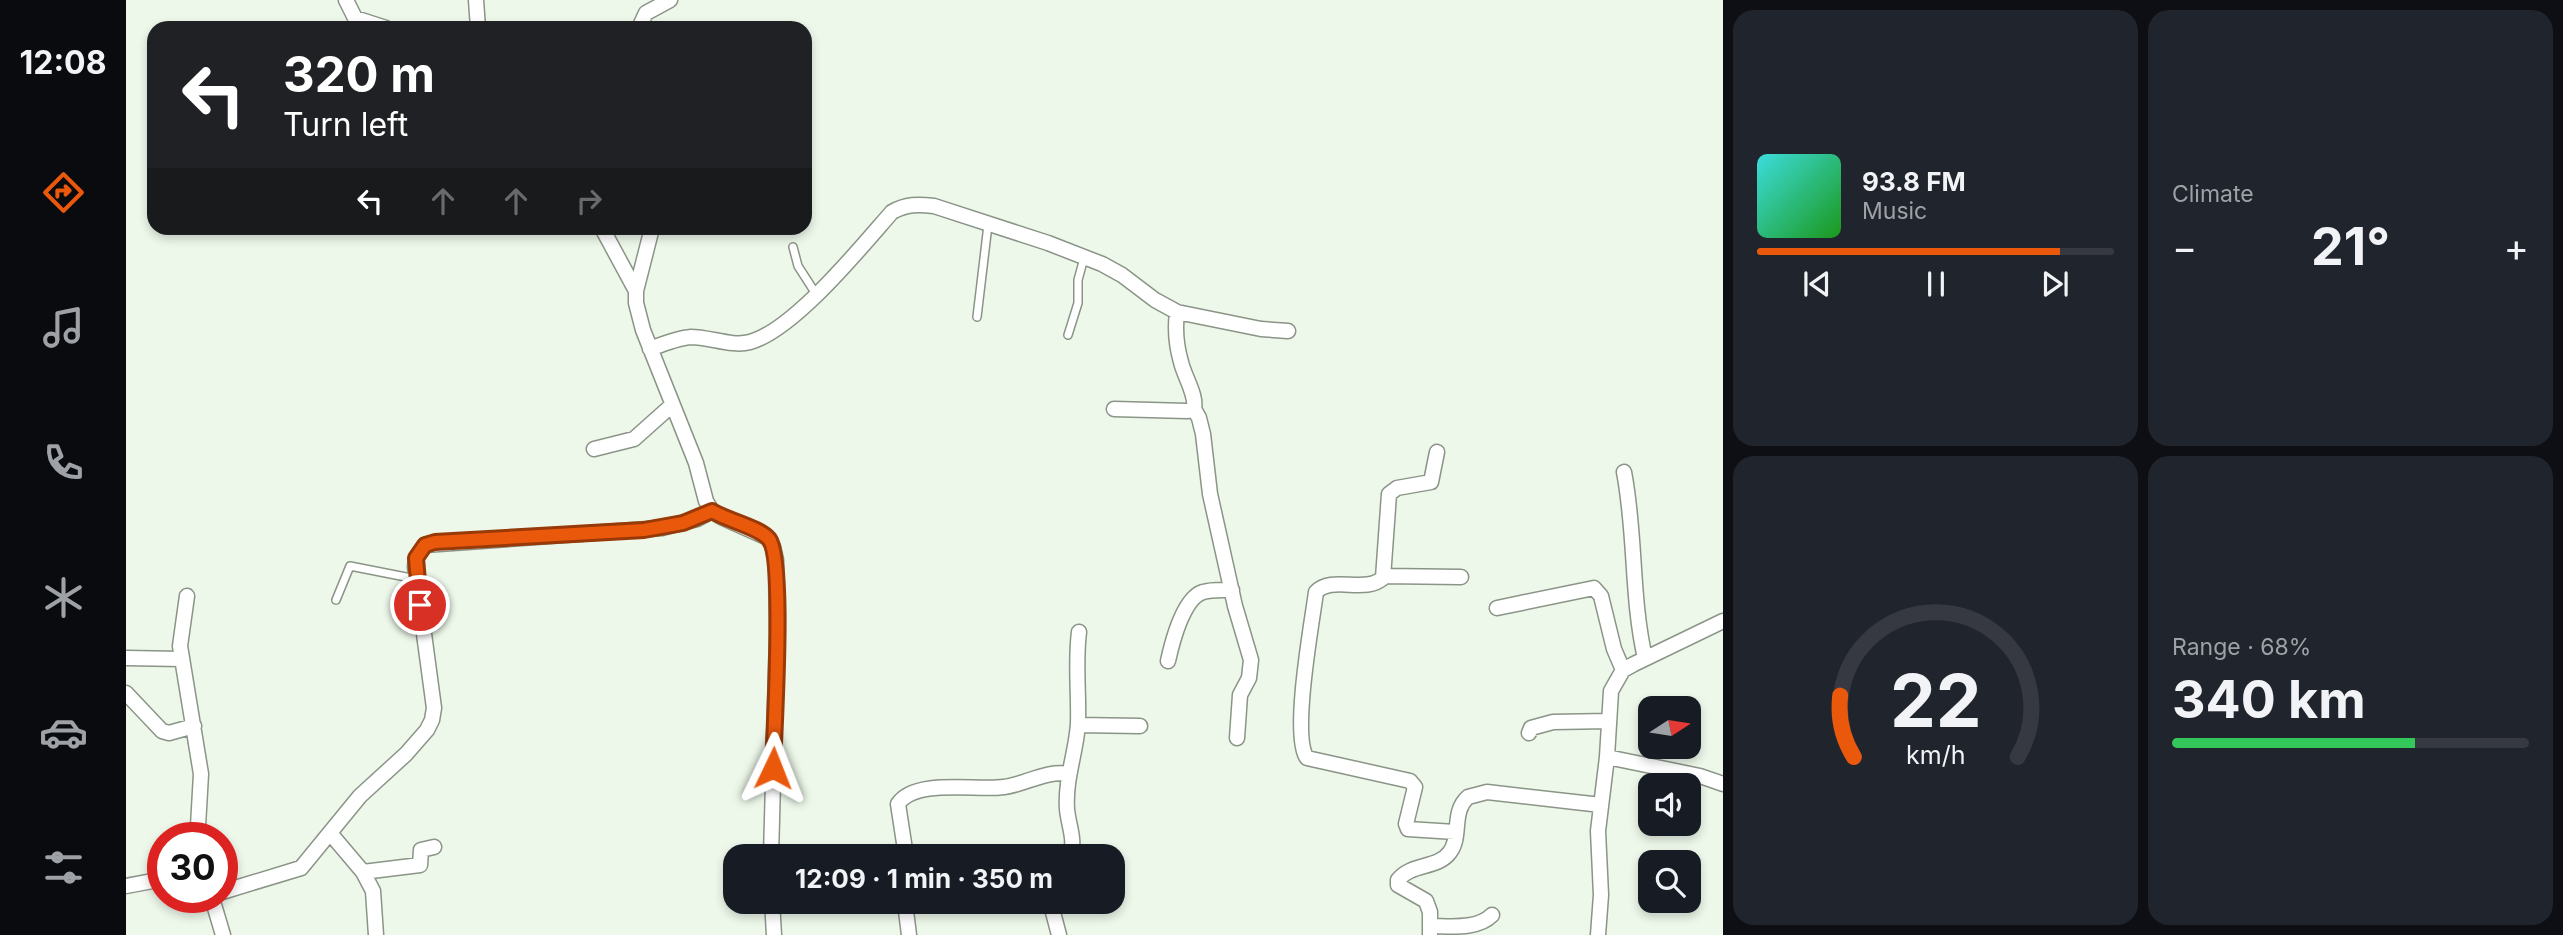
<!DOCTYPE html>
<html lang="en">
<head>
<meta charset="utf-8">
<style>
	:root { --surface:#171b24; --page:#20242c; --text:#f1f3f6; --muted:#9ea1a6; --line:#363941; --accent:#ea580c }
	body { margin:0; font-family:Inter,sans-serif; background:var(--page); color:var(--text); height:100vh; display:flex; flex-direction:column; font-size:26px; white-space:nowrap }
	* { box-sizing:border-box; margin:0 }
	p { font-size:23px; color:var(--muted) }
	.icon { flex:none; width:38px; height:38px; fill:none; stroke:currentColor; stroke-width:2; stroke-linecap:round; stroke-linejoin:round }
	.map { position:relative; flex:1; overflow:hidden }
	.panel { display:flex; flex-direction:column; gap:10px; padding:10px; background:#0d0f14; width:840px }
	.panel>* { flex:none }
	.banner { position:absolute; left:21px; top:21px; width:665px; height:214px; border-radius:21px; box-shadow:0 4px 10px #0003; background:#202124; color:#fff; overflow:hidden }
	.needle { width:46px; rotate:78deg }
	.controls { position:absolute; left:1512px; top:696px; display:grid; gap:14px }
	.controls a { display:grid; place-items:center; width:63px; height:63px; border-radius:14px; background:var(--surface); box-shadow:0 4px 10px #0003; font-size:35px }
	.speed { position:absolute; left:21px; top:822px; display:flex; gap:14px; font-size:35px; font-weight:700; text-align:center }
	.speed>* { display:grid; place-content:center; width:91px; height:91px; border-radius:50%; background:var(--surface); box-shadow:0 4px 10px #0003; line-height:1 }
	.speed .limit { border:10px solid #d22; background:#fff; color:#111 }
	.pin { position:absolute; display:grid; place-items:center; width:60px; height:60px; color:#fff; margin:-30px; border:4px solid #fff; border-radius:50%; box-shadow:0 2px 7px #0007 }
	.me { position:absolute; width:77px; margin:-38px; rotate:2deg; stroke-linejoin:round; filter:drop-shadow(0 0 5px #0008) }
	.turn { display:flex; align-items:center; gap:24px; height:147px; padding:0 21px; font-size:32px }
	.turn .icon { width:91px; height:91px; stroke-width:2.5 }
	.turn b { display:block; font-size:49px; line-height:60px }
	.lanes { display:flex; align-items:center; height:66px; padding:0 21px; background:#0003; justify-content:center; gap:35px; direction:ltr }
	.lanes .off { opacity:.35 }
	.big { font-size:52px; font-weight:700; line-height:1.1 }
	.panel .tile { flex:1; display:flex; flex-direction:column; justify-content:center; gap:10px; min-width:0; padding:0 24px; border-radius:21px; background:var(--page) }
	.panel .dial { align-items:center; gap:0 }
	.dial svg { height:182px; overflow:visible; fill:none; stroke:var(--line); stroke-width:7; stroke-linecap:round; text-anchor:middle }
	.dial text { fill:var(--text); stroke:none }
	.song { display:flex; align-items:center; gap:21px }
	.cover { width:84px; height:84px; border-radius:10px; background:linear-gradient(135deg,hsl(180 70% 55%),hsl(120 70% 35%)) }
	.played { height:7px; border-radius:4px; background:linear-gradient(90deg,var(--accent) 85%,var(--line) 85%) }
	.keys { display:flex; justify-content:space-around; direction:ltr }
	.heat { display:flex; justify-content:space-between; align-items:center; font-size:38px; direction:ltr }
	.charge { height:10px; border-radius:5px; background:linear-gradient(90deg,#34c759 68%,var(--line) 0) }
	.panel .tiles { flex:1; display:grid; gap:10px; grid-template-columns:repeat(2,1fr) }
	.trip { position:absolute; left:597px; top:844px; width:402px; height:70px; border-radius:21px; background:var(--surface); box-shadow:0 4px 10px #0003; font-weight:700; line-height:70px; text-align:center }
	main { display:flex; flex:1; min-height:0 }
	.menu { display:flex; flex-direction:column; width:126px; justify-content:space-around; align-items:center; background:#090b0e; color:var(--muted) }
	.menu .icon { width:49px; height:49px }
	.menu .active { color:var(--accent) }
	.menu b { font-size:32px; color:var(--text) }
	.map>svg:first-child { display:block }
</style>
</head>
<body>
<main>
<nav class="menu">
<b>12:08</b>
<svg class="icon active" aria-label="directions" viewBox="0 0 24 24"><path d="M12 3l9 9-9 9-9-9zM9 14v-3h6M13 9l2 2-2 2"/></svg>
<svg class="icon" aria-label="music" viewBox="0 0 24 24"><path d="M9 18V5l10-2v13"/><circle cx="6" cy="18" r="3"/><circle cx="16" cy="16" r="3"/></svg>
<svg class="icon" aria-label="phone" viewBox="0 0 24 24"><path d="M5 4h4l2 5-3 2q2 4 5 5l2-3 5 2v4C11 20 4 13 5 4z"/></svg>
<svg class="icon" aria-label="climate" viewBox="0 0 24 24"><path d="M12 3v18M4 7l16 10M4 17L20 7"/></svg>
<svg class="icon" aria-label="car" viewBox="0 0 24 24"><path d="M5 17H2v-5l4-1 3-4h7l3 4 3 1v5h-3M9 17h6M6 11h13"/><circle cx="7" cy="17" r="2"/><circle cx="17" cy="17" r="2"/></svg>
<svg class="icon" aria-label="filters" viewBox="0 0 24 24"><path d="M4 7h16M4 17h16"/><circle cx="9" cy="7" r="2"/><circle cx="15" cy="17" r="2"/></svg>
</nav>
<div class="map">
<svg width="1597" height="935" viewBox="0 0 1597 935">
	<rect width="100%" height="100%" fill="#edf8ea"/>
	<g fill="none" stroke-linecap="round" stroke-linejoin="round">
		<!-- service casing -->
		<g stroke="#8a9487" stroke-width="10">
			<path id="service" d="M667,247L672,266L690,294
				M851,317L862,225
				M942,335L952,303V280L958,258
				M210,600L224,566L290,579"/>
		</g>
		<!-- minor casing -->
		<g stroke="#8a9487" stroke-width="17">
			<path id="minor" d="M220,0L229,18L260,28
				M350,0L352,28
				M513,28L520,13L544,0
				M476,228L510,291
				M526,228L510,291V303L517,330L570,463L580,501L586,511L595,517L642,538L647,547L650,560L651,635L645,856
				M524,349C537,344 551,338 565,337C584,337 606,347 624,342C668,330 736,246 766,212C780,204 792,204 808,206L922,243L976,264L996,275L1029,300L1051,312L1135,329L1162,331
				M988,409L1061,411L1068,409C1071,395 1058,376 1055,362C1050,345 1049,328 1051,312
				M1068,409L1073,418L1077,434L1084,494L1109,606L1125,660L1123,678L1114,695L1111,738
				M468,449L508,439L545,406
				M1311,452L1305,482L1271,488L1263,494L1257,578C1239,594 1206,575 1190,592C1186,623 1165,736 1181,758L1284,781L1289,787L1280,824L1282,829L1329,832
				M1498,472C1510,534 1505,597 1519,658
				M1258,576L1335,577
				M61,596L54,646L75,774L72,826L73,838
				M1371,608L1468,588L1475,596L1488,649L1497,670
				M0,658L56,659
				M1042,661C1046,643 1057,598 1077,592C1086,589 1097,590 1106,590
				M0,693L36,731L43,733L68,726
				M952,725L1014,726
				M1403,733L1405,728L1427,722L1483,721
				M1481,757L1574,776L1597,784
				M204,833L237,872L247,891L250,935
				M780,856L772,804C789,778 851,791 878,787C901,784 919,770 943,774
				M943,856C951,843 942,824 941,809C939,779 950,753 952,724C953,693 949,663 953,632
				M237,872L294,865L295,850L308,847
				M0,886L37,879
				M96,892L175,868L234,796L280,754L301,730L306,720L308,708L289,567L290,558L299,545L536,528L571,519L586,511
				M86,898L97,935
				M646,901L648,935
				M924,901L933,935
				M1304,926C1324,926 1351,930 1366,915
				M783,935L780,911L785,901
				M1304,935V912L1300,901L1272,885V880C1285,863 1312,869 1324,852C1336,836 1325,812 1342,797L1361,792L1475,805
				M1472,935L1475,895L1472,831L1481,757L1485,691L1497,670L1508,664L1597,621"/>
		</g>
		<!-- service -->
		<use href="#service" stroke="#fff" stroke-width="7"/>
		<!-- minor -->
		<use href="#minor" stroke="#fff" stroke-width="14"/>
	</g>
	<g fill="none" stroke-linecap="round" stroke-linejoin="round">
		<!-- route casing -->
		<g stroke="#983908" stroke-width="18">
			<path id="route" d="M294,605L290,558L299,545L309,542L518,530L557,523L586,511C600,520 633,527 643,539C659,559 648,732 647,768"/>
		</g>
		<!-- route -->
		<use href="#route" stroke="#ea580c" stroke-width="12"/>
	</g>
</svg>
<div class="controls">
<a><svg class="needle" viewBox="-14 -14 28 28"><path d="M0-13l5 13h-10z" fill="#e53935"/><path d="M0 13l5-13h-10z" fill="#9ea1a6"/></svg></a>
<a><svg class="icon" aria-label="sound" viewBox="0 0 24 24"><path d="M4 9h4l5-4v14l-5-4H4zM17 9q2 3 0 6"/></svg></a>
<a><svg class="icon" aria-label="search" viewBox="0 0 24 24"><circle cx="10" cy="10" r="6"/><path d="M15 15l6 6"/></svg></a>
</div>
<div class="speed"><div class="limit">30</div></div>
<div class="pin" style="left:294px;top:605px;background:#d93025"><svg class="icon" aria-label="arrive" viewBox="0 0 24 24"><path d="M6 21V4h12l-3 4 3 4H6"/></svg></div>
<svg class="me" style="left:647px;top:768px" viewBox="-20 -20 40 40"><path d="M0-17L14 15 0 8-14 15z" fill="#ea580c" stroke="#fff" stroke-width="4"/></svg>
<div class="trip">12:09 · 1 min · 350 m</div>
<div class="banner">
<div class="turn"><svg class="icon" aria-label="left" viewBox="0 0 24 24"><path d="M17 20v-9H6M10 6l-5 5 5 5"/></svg><div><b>320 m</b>Turn left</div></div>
<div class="lanes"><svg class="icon" aria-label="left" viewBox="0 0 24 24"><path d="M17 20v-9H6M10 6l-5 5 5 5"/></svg><svg class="icon off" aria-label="ahead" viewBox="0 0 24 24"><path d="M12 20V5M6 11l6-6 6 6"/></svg><svg class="icon off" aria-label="ahead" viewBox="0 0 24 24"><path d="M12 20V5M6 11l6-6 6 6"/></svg><svg class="icon off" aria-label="right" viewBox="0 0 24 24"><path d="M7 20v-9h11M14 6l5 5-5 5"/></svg></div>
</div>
</div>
<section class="panel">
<div class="tiles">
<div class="tile">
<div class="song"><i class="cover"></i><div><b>93.8 FM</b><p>Music</p></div></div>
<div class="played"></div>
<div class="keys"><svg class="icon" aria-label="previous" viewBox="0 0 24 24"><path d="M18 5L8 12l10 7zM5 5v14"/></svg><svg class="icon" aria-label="pause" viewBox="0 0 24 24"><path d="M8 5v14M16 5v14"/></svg><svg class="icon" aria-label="next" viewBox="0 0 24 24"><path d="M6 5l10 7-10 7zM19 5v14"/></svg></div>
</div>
<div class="tile"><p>Climate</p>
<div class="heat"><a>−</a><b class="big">21°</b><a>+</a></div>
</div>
<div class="tile dial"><svg viewBox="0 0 100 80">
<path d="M14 69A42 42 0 1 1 86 69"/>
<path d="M14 69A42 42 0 0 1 8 42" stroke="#ea580c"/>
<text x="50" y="56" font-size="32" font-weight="700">22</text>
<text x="50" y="72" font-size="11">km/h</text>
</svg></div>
<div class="tile"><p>Range · 68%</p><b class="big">340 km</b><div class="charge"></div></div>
</div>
</section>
</main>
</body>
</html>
